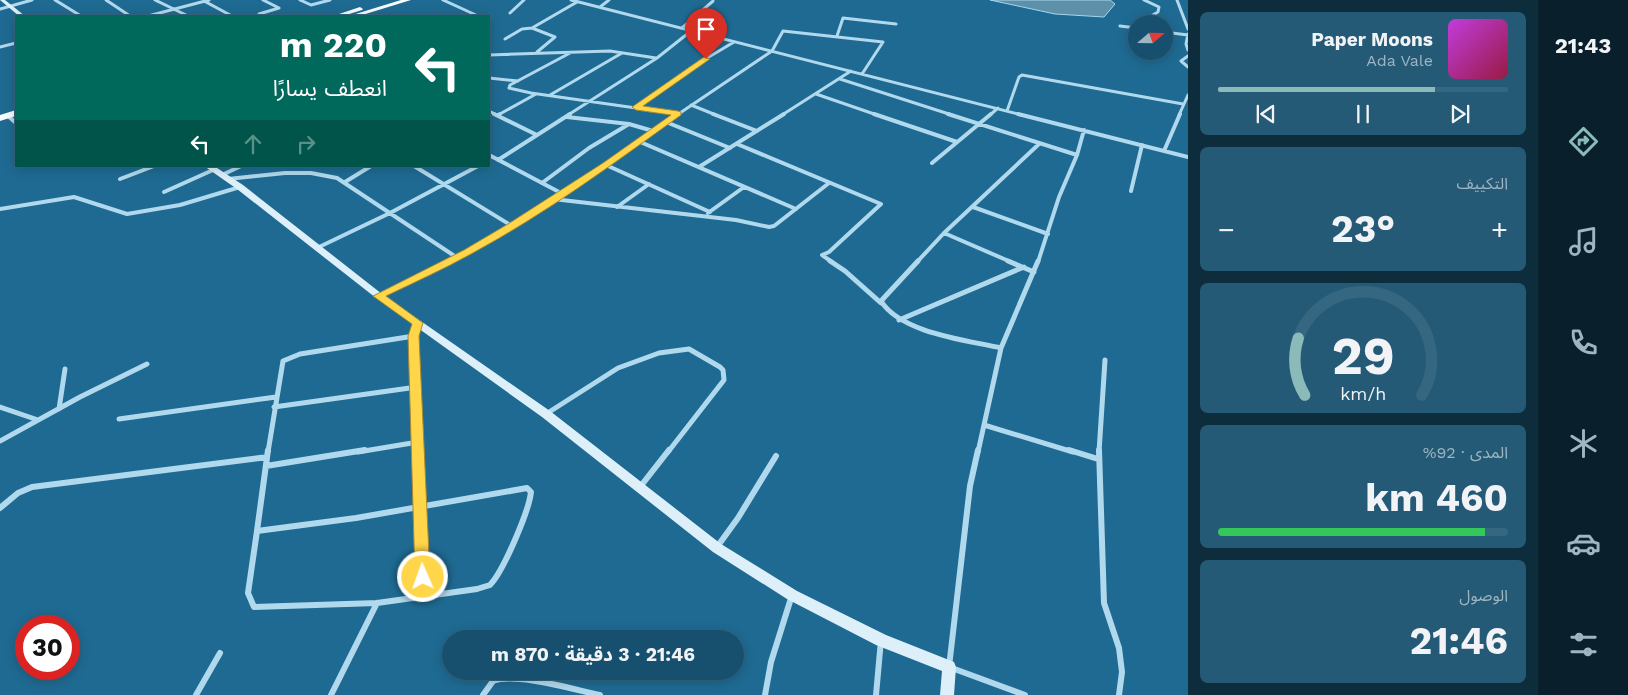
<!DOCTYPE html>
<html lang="ar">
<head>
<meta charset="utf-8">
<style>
	:root { --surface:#17506e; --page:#245a76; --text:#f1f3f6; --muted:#9eb5c2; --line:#366781; --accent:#8bbbb9 }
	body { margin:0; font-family:"Work Sans","Noto Sans Arabic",sans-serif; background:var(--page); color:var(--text); direction:rtl; height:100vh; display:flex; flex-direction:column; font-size:19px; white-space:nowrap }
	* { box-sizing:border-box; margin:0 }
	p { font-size:16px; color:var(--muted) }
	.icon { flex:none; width:28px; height:28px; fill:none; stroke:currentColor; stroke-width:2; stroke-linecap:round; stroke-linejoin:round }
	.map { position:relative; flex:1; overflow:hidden; direction:ltr }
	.sheet { display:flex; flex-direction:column; gap:12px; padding:12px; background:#0d2c3c; width:350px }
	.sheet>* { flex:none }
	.guide { position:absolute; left:15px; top:15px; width:475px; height:152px; border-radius:0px; box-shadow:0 2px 12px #0003,0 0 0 1px var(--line); direction:rtl; background:#00695c; color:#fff; overflow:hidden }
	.needle { width:32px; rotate:70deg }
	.controls { position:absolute; left:1128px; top:15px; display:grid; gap:10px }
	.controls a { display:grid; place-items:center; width:45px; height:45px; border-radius:50%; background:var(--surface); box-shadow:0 2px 12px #0003,0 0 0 1px var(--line); font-size:25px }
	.speed { position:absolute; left:15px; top:615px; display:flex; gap:10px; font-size:25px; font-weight:700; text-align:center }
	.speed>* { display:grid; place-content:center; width:65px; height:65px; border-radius:50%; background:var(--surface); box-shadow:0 2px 12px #0003,0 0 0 1px var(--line); line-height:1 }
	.speed .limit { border:8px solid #d22; background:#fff; color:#111 }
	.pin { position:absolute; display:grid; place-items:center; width:42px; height:42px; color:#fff; margin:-51px -21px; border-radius:50% 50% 50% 0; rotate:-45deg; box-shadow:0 0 5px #0007 }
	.pin .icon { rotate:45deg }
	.me { position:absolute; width:55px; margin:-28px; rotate:358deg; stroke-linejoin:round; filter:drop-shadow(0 0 4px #0008) }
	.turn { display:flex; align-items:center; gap:18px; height:105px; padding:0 20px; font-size:22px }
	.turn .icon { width:65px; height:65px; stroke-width:2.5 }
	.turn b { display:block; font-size:35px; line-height:42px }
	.lanes { display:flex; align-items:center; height:48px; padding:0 20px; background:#0003; justify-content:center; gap:25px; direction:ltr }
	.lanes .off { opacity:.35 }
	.big { font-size:38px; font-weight:700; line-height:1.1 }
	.sheet .tile { flex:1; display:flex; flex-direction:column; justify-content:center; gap:8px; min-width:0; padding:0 18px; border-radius:8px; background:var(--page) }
	.sheet .dial { align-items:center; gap:0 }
	.dial svg { height:130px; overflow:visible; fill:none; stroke:var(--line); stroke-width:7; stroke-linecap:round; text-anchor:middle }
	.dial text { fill:var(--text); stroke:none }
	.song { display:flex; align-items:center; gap:15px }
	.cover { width:60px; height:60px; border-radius:8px; background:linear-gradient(135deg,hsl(290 70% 55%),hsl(340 70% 35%)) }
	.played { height:5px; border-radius:2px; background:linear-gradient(90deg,var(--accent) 75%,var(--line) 75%) }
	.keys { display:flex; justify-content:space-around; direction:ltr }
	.heat { display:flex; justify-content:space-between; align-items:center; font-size:28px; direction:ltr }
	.charge { height:8px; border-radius:4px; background:linear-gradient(90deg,#34c759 92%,var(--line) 0) }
	.trip { position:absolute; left:442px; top:630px; width:302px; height:50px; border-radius:25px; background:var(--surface); box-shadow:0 2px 12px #0003,0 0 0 1px var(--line); font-weight:700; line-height:50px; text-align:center; direction:rtl }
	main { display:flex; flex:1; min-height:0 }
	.tab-bar { display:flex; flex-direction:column; width:90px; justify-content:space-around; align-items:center; background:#09202c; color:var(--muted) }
	.tab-bar .icon { width:35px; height:35px }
	.tab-bar .active { color:var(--accent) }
	.tab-bar b { font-size:22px; color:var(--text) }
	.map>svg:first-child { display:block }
</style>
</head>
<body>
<main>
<nav class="tab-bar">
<b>21:43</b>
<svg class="icon active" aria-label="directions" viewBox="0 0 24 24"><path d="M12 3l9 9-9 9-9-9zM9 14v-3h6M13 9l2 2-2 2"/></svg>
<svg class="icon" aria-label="music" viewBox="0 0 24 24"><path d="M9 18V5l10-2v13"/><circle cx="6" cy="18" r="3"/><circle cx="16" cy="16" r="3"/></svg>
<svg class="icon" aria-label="phone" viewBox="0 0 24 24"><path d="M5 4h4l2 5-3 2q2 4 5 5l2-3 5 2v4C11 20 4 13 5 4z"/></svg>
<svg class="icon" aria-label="climate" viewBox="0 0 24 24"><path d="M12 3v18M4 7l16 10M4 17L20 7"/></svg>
<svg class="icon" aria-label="car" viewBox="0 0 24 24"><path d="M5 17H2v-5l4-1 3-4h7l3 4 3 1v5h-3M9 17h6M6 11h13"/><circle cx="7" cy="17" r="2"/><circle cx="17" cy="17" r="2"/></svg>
<svg class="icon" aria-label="filters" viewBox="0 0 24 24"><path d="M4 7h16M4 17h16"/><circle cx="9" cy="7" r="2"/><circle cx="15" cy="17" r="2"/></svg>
</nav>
<section class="sheet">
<div class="tile">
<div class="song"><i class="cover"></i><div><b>Paper Moons</b><p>Ada Vale</p></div></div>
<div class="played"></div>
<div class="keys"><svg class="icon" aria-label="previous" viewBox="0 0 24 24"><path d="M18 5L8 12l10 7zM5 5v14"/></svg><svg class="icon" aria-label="pause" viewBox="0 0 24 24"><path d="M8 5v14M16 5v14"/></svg><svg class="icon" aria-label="next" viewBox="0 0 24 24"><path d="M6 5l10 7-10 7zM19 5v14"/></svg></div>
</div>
<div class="tile"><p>التكييف</p>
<div class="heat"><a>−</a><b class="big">23°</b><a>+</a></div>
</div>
<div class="tile dial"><svg viewBox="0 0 100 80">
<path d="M14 69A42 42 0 1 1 86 69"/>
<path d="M14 69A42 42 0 0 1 10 34" stroke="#8bbbb9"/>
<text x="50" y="56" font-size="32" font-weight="700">29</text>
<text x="50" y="72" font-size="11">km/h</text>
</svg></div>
<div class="tile"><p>المدى · 92%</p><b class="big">460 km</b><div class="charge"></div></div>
<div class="tile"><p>الوصول</p><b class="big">21:46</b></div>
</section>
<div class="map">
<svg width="1188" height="695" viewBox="0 0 1188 695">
	<rect width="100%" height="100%" fill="#1f6a92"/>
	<!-- water -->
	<path fill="#5f90aa" stroke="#a4d7ef" d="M990,0H1110L1115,4L1104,17L1055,14Z"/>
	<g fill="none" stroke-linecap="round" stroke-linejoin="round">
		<!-- street-far3 -->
		<path stroke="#b1d9ed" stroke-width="3" d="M55,0L81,16
			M106,0L130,16
			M155,0L188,16
			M300,0L311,5L330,0
			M443,0L478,16
			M571,0L1022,115
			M1144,0L1159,7L1158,12L1151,16L1156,24
			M1177,0L1188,29
			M204,1L232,16
			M600,7L609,0
			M0,9L32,0
			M510,13L524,0
			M259,14L279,8L263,0
			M148,16L209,0
			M1120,26L1136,28
			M682,28L713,1
			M1164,32L1188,35
			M704,34L723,20
			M1188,34L1186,44L1188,50
			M837,36L843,18L896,24
			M505,39L522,29L532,28
			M0,47L16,43
			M537,52L555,37L532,28L577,2
			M570,53L510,85L509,88L531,93L678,114
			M489,55L610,51L656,58
			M1188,56L1181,61L1188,67
			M489,78L518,81
			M840,79L952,115
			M816,94L877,115
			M550,95L622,53
			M691,105L716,115
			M636,107L692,67L734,42
			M489,111L497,115
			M1007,111L1019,77L1022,75L1183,104
			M498,115L536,94
			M568,115L657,58L691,31
			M677,115L772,51L783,31L883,42L862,74
			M782,115L851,71
			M990,115L998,108
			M1179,115L1188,95"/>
		<!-- street-far2 -->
		<path stroke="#b1d9ed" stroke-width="4" d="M494,114L537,135
			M675,114H678
			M713,114L757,131
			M874,114L957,142
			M948,114L1077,155
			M1018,114L1188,157
			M498,115L500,114
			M8,116L16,123
			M567,117L629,124L653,131
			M666,122L730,148
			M638,141L796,209
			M737,144L881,204L829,252L822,255
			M1164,151L1180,114
			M489,155L561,193
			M498,160L570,114
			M932,163L991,114
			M606,165L710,212
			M414,166L512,226
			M699,167L784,114
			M222,175L241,166
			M120,179L154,166
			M228,179L285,173H311L337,178L456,257
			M345,182L371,166
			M542,183L589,148L629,124
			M1131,191L1142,145
			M164,192L213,170
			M553,199L736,220L769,227L774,226L829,183
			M617,207L649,184
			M973,207L1048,234
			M0,209L74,197L127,214L180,205L240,187
			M708,213L744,187
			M944,233L1011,262
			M319,247L390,213L478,166
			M822,255L832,262
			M448,262C530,221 603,165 679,114
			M917,262L944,233L1039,144
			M1038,262L1059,197L1077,155L1084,130"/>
		<!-- street-far1 -->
		<path stroke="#b1d9ed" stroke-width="5" d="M830,261L845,271L881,303
			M918,261L881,301C901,333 966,340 1001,348
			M1008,261L1034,272
			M379,296L450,261
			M899,320L1024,267
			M418,323L414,336L419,452
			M0,407L38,420
			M274,407L417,387
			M59,409L65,369
			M546,414L618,368L659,353L689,349L720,367L723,370L724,380L668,452
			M119,419L276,397
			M984,425L1073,452
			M0,441L80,397L147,364
			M268,452L283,361L300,354L414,336
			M358,452L418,442
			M978,452L1001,348L1038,261
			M1099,452L1105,360"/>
		<!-- street -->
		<path stroke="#b1d9ed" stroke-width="6" d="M419,450L423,595
			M978,450L970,486L949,667L1025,695
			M1069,450L1098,459
			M1099,450L1104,603L1119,648L1122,672L1119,695
			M266,466L365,450
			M640,487L669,450
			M527,488L531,492C529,511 503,572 490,585L477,589L377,603L254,607L248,593L257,531L356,518Z
			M0,508L18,493L32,487L267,457
			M257,531L268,450
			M717,547L738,518L776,456
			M196,695L220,653
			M331,695L377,603
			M483,695L493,681C515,672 575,690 600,695
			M765,695L771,662L792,595
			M876,695L881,640"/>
		<!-- secondary -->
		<path fill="#ddf0fa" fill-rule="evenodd" d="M0,0H5L25,16H19Z
			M204,166H214L243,185L382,294L550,411L721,544L797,591L886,635L954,662L956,667L954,695H940L942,671L876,645L787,599L713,552L542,417L376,298L237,189Z"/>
		<!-- primary -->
		<path fill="#f7fcff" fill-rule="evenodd" d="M401,0H411L359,16H349Z
			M360,7L363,9L362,10L343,16H333Z
			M16,110V116L0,121V115Z"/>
	</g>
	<!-- route -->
	<path fill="#ffd54a" stroke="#a68a30" d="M704,57L710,59L643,106L678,111L681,112V115C613,164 545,214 471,254C444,269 415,282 386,296L423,323L419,336L430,577L428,582L423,584L417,582L415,577L408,336L412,324L373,296L464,250L508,224L603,163L671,115L636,110L632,107Z"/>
</svg>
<div class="controls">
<a><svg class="needle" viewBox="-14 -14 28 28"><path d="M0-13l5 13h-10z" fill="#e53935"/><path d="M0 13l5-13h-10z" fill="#9eb5c2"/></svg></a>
</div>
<div class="speed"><div class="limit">30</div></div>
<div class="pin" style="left:706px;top:59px;background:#d93025"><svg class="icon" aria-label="arrive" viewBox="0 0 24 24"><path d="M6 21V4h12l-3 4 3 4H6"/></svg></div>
<svg class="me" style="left:423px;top:577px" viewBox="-20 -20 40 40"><circle r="17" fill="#ffd54a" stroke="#fff" stroke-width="3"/><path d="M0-11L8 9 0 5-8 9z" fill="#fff"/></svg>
<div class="trip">21:46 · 3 دقيقة · 870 m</div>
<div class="guide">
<div class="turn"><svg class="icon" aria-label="left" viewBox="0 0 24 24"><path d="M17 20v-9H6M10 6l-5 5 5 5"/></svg><div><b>220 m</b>انعطف يسارًا</div></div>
<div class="lanes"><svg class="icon" aria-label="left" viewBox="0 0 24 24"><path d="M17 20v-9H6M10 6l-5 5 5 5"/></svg><svg class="icon off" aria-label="ahead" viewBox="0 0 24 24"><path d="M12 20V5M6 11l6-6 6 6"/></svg><svg class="icon off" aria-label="right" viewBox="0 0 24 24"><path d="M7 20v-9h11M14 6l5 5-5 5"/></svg></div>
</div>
</div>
</main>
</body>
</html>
